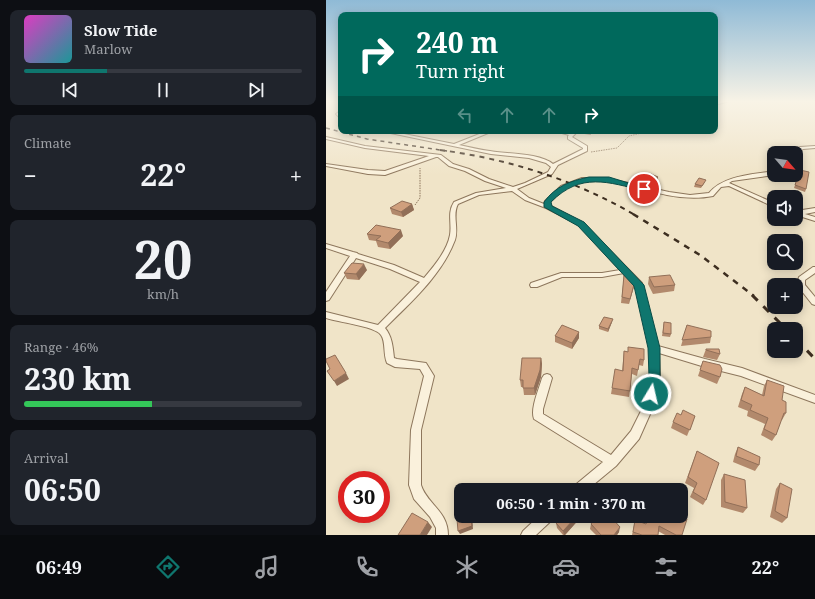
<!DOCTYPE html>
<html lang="en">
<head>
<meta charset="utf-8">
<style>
	:root { --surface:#171b24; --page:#20242c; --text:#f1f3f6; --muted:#9ea1a6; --line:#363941; --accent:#0f766e }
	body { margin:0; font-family:"Noto Serif",serif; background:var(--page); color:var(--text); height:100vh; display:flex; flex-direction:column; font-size:15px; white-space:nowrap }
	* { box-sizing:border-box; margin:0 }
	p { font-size:13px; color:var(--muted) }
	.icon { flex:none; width:22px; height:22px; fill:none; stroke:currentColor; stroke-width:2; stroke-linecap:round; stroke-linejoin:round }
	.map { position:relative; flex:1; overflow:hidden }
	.details { display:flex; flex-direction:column; gap:10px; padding:10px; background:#0d0f14; width:326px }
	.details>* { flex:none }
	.banner { position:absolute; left:12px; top:12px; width:380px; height:122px; border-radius:8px; box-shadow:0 2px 10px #0003; background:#00695c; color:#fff; overflow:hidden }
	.needle { width:26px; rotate:118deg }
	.tools { position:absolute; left:441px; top:146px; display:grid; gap:8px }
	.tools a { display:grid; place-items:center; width:36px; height:36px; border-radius:8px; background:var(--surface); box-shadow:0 2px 10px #0003; font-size:20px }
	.speed { position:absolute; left:12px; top:471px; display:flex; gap:8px; font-size:20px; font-weight:700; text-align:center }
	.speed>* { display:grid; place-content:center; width:52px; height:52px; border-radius:50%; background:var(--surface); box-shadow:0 2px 10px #0003; line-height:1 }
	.speed .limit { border:6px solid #d22; background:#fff; color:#111 }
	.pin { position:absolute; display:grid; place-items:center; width:34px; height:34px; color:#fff; margin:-17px; border:2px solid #fff; border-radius:50%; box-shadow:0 1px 4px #0007 }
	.me { position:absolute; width:44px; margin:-22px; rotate:9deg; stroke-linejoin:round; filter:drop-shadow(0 0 3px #0008) }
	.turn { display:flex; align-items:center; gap:14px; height:84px; padding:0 12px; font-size:18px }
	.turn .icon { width:52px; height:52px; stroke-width:2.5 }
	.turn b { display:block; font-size:28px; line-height:34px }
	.lanes { display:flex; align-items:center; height:38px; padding:0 12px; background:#0003; justify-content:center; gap:20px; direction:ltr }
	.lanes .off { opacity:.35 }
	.big { font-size:30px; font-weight:700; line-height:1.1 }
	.details .card { flex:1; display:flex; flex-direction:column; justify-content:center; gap:6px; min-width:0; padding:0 14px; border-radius:8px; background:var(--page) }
	.details .dial { align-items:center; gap:0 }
	.dial b { font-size:52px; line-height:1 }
	.song { display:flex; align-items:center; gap:12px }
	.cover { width:48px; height:48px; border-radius:6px; background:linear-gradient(135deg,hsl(310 70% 55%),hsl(180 70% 35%)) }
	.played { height:4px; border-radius:2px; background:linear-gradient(90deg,var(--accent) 30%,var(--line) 30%) }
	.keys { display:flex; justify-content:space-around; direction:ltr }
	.heat { display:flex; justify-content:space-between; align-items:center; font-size:22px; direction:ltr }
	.charge { height:6px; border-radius:3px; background:linear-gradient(90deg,#34c759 46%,var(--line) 0) }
	.trip { position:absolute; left:128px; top:483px; width:234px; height:40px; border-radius:8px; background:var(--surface); box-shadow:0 2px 10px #0003; font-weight:700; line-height:40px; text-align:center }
	.dock { display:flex; height:64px; justify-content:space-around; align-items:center; background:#090b0e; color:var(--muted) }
	.dock .icon { width:28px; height:28px }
	.dock .current { color:var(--accent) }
	.dock b { font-size:18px; color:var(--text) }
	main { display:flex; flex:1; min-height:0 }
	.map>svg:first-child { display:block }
</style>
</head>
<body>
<main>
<section class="details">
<div class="card">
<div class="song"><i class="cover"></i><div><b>Slow Tide</b><p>Marlow</p></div></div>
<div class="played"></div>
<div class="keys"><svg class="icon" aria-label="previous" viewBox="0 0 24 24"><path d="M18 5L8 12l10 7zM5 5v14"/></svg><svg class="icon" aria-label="pause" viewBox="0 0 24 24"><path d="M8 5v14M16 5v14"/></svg><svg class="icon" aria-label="next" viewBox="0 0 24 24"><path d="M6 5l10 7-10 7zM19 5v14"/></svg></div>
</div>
<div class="card"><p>Climate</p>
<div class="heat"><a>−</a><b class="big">22°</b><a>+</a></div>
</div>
<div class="card dial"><b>20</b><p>km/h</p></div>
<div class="card"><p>Range · 46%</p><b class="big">230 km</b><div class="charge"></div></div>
<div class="card"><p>Arrival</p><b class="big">06:50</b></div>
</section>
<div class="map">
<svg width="489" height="535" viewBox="0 0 489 535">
	<rect width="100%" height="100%" fill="#f0e4c8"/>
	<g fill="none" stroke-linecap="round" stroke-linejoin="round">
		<!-- minor casing -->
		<g stroke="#8d765c" stroke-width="2">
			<path id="minor" d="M398,101H403L389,105V103Z
				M14,111H15V119L10,114Z
				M55,131H63L128,144L161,131H167L133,145C144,147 154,150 164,151C181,154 214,153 227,164L257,149V148L242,139V136L243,135L229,131L246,132L247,131H252L246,137L261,146V151L232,165L226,174L191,189L203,198L218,204L219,201L235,186L256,178H276L298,182L343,192L364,195L383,193C398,175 426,175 448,171V175L406,181L403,183L448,203V207L403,186L395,187L387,196C372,199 356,198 341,195C311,189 268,171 240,188C234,191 229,198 224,202L225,206L257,223L316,283L332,346L379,359L416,368L489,395V403L415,376L379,367L333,353L334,376L330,394L325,412L313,439L290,466L261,490H246L248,486L277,462L208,419C204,409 213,389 216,378L218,375L221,374L224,375L226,378L217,409V414L285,455L305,431L315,411L324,376V348L310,286L298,273L276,277H236L211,287H205L204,285L205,283L235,273H276L294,270L253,225L220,208L199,200L186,191L153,195L132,204C126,215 133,228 129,240C116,275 84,303 59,328C66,336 67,348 68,358L71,359L100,363L108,376L95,430V485C101,504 122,511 122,535H110V528L104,517L88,499L83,485L85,430L98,376L94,369L69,367L61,363C57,354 60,342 55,335C49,326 11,322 0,318V312L52,325L94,282L64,269L30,258L3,300L0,301V292L24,256L0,248V244L27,252L31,253L32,254L68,265L98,278C108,266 121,251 124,235C126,223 121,213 128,202L150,193L180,188L159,181L139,171L123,166L112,157H110L59,175L42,174L0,166V164L42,170L59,171L103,156L39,148L0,139V137L39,146L115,155L127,164L143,169L163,179L187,187L199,183L222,172L225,167L220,163L203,158L165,154Z
				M489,146V148L477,149L470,154V153H467L474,147Z
				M489,208V212L479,214L489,217V221L470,215V211Z
				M487,267H489V273L479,280V285L489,297V305L486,304L471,285L473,277Z
				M213,516H228L226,520L210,535H195L197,531Z"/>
		</g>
		<!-- path -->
		<path stroke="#8d765c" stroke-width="1" stroke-dasharray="1.5 1" stroke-linecap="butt" d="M265,152L291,148L303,136L324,131
			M89,205L94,198V168"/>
		<!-- minor -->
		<use href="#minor" fill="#faf1dc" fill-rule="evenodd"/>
		<!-- rail-far3 -->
		<path stroke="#3d2e20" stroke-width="1.5" stroke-dasharray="4 4" stroke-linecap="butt" d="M0,128L41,139L121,151"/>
		<!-- rail-far2 -->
		<path stroke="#3d2e20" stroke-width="2" stroke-dasharray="5 5" stroke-linecap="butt" d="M114,150C183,159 249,180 309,215"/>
		<!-- rail-far1 -->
		<path stroke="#3d2e20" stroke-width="2.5" stroke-dasharray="6 6" stroke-linecap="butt" d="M307,214L374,255L428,296"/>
		<!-- rail -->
		<path stroke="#3d2e20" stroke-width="3" stroke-dasharray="8 8" stroke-linecap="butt" d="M426,295L460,329
			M470,339L489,359"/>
	</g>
	<!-- wall -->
	<path fill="#b2896c" d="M252,131H268L264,135L253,133Z
		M474,170L480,189L479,192L468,188Z
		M320,180L331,182L326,187L319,185Z
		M379,182L375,188L368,187L369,184Z
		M86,204L88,210L77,217L66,214L64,208Z
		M41,234L77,236L64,249L52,247L50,241L43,240Z
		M41,270L33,280L21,279L18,273Z
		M298,275L308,286L303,304L295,303Z
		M323,277L349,285L348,291L327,294L322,284Z
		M286,322L282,332L273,329V326Z
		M338,322L345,334L344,337L336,336Z
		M361,325L385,337L384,343L355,346Z
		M253,332V338L246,349L229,342V336Z
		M302,347L318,360L317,366L313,365L311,376L306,374L303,397L285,394L286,388L296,371L298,351L302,352Z
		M380,349L394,354L391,360L377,357Z
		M215,358L216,364L215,377L209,395H198L197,387H195L194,380Z
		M377,361L394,377L391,384L372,376Z
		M441,380L456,400L460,413L456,420L455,419L450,435L446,441L435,435L439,424L421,416L422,411L412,407L416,394L419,387L436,395L438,386Z
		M355,415L369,416L361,436L345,428L347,422Z
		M412,447L433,465L429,471L407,462L409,454Z
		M371,451L380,500L377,505L364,497L368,488L359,483Z
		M398,474L421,508L417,513L395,507V480Z
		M454,483L461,518L456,523L444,517L450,489Z
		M323,516L356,535H339L332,531V535H306L309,520L320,524Z
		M255,517L239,535H237L231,528L230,523Z
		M265,524L293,532L291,535H270L264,529Z"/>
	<!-- shaded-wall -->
	<path fill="#916f58" d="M265,131H268L264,135V132Z
		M332,177L331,182L326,187L327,181Z
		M86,204L88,210L77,217L75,212Z
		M75,230L77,236L64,249L62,243Z
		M38,264L41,270L33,280L30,274Z
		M309,281L308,286L303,304L304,299Z
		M287,319L286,322L282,332V329Z
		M253,332V338L246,349V343Z
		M215,358L216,364L215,377L209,395L208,388Z
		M20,373L23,379L11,386L8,381Z
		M145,516L146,517L147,529L134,534L132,531Z
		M251,516H255V517L239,535H238L237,531Z
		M102,522L106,527L101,535H94Z
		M294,527L293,532L291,535H288Z"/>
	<!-- building -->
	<path fill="#cf9f7d" stroke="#916f58" d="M257,131H265L264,132Z
		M474,170L483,172L480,189L469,185Z
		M325,174L332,177L327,181L320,180Z
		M373,178L380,180L376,186L369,184Z
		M76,201L86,204L75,212L64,208Z
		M50,225L75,230L62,243L50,240L55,236L41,234Z
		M26,263L38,264L30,274L18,273Z
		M298,275L304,276L309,281L304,299L296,297Z
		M344,275L349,285L328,287L323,277Z
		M278,317L287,319L282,329L273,326Z
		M338,322L345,323V334L337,333Z
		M236,325L253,332L246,343L229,336Z
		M361,325L385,331V337L356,340Z
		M302,347L318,349V360L314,359L312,370L306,368L304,391L286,388L289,369L297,371L298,351L302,352Z
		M380,349H393L394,354L380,350Z
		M9,355L20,373L8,381L1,371L4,369L0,361V359Z
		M196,358H215L214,370L208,388H197V380H194Z
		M377,361L394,365L396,369L394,377L374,370Z
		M441,380L458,386L456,400L460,402V413H458L450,435L438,429L442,418L424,410L426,405L415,400L419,387L438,396Z
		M357,410L369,416L364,430L347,422L351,413L355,415Z
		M412,447L434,457L433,465L410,456Z
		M371,451L393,463L380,500L367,492L371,483L362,477Z
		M398,474L419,480L421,508L399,502Z
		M454,483L466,489L461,518L449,511Z
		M86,513L102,522L94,535H72Z
		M140,516H145L146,526L132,531L131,519Z
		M237,516H251L237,531L230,523Z
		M271,516H284L294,527L288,535H275L265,524Z
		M323,516H355L361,519L356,535H350L333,526L332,535H316L307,532L309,520L320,524Z"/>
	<!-- sky -->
	<linearGradient id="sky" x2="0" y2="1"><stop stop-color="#8fbad6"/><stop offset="0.58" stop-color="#f8f3e6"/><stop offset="1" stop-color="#f8f3e6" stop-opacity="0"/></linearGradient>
	<rect width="489" height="175" fill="url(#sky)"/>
	<!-- route -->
	<path fill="#0f766e" stroke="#0a4d48" d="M263,177H283L322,189L318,191C282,182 255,172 225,202L226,206L258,222L318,285L334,348V376L330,398L325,399L321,398L319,394L323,376L322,348L308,286L252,226L218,207V202C230,186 244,181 263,177Z"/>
</svg>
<div class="tools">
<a><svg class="needle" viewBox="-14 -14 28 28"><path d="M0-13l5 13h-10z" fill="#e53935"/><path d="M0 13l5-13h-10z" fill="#9ea1a6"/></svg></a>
<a><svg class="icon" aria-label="sound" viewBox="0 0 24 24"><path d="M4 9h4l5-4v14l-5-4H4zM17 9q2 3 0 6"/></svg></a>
<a><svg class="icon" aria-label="search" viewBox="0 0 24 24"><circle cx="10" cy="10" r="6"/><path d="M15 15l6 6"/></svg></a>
<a>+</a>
<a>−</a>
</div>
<div class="speed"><div class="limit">30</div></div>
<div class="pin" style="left:318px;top:189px;background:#d93025"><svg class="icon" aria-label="arrive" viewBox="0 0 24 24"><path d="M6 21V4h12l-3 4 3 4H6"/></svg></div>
<svg class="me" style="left:325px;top:394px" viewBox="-20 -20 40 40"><circle r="17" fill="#0f766e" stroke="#fff" stroke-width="3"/><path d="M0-11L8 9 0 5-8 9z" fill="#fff"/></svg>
<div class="trip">06:50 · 1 min · 370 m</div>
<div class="banner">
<div class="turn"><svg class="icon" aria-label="right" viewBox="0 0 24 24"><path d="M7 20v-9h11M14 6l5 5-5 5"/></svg><div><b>240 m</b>Turn right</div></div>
<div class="lanes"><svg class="icon off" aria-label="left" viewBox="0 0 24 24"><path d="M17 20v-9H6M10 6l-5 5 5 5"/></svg><svg class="icon off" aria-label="ahead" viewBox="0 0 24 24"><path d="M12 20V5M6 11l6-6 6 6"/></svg><svg class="icon off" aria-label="ahead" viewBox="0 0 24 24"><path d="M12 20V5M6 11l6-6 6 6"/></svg><svg class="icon" aria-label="right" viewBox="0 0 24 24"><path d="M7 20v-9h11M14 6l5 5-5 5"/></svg></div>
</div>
</div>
</main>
<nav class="dock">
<b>06:49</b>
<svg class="icon current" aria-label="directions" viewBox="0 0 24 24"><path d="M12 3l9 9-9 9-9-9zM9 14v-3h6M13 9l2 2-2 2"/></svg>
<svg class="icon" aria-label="music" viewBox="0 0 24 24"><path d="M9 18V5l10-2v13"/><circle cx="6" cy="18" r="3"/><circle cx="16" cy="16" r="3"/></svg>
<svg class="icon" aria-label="phone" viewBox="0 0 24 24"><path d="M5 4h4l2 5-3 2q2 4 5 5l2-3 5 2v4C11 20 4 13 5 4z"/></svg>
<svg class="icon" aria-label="climate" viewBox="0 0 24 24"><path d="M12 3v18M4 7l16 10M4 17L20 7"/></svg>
<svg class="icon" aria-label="car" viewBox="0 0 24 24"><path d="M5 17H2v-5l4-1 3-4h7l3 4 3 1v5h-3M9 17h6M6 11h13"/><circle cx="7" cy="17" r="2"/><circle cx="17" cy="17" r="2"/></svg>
<svg class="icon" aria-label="filters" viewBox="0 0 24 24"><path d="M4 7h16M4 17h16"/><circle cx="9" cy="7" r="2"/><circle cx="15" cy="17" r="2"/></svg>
<b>22°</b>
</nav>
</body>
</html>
